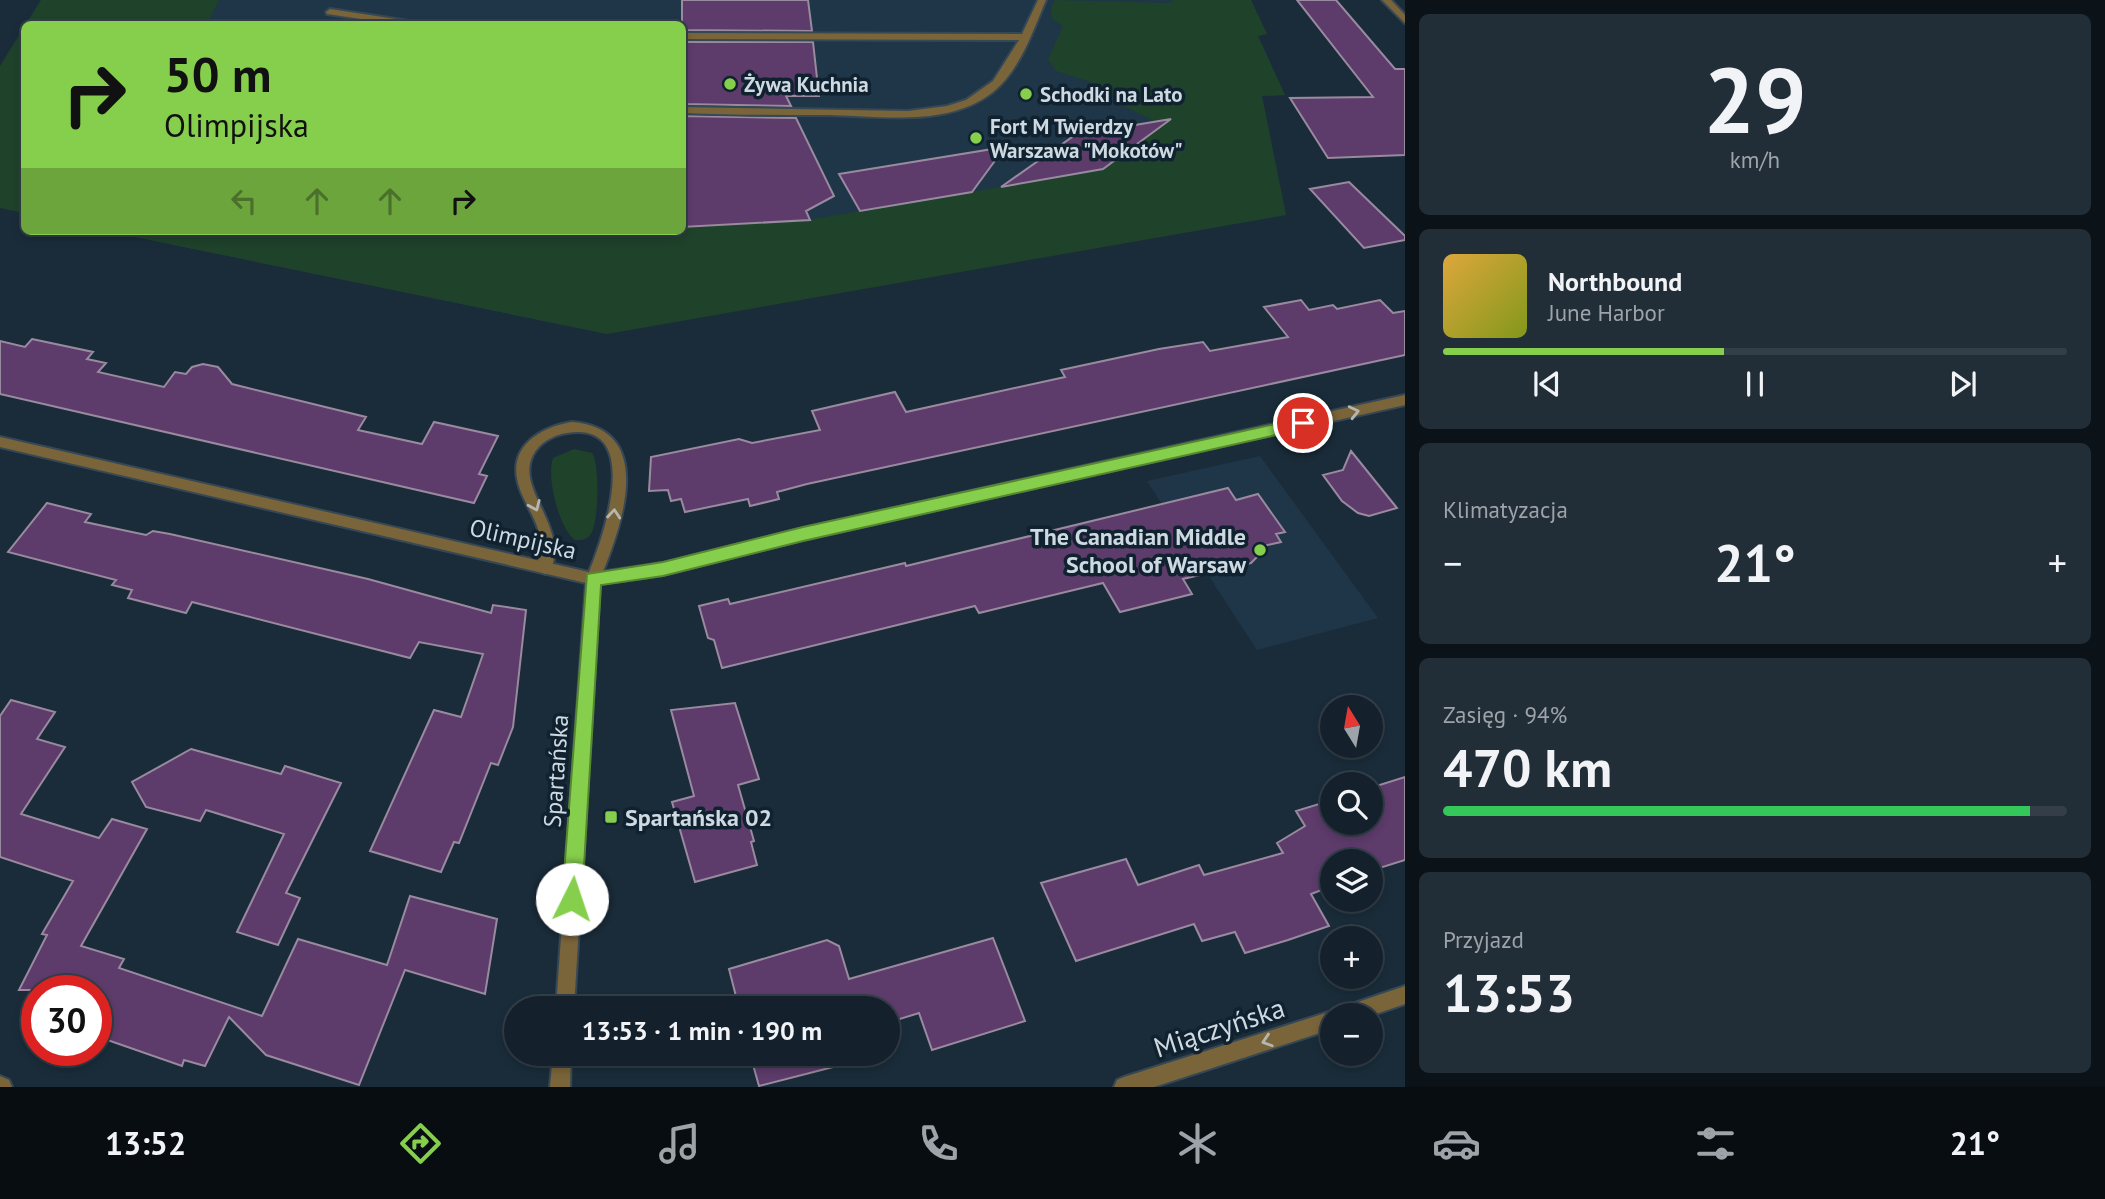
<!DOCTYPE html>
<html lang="pl">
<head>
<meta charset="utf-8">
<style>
	:root { --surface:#14212c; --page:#212e38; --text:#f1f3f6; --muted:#9da3a9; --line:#333e48; --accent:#86cf4c }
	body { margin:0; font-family:"PT Sans",sans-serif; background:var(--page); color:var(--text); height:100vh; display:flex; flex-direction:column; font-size:26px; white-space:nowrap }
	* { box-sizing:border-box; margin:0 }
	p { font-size:23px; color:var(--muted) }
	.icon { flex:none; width:38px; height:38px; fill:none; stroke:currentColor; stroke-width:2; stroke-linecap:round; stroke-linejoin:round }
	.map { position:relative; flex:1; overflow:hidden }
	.details { display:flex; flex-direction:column; gap:14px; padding:14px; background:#0b1218; width:700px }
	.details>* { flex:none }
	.banner { position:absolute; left:21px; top:21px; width:665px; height:214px; border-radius:10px; box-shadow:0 4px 10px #0003,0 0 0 2px var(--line); background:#86cf4c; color:#111; overflow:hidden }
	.needle { width:46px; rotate:349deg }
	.fabs { position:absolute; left:1320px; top:695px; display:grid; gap:14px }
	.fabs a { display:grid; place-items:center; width:63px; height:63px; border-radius:50%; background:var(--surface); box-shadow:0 4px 10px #0003,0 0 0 2px var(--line); font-size:35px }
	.speed { position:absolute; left:21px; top:975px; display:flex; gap:14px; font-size:35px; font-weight:700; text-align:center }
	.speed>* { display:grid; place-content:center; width:91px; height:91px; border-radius:50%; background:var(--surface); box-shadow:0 4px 10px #0003,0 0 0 2px var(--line); line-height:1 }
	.speed .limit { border:10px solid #d22; background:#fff; color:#111 }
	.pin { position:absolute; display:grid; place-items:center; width:60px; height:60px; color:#fff; margin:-30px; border:4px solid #fff; border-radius:50%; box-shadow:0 2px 7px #0007 }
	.me { position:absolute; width:77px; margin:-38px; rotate:4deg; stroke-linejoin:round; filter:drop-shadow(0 0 5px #0008) }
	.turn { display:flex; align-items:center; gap:24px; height:147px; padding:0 28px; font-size:32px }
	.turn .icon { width:91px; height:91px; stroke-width:2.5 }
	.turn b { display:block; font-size:49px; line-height:60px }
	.lanes { display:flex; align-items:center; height:66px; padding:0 28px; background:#0003; justify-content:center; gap:35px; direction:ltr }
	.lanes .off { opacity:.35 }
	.big { font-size:52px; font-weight:700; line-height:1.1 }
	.details .card { flex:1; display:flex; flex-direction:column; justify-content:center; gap:10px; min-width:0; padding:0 24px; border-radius:10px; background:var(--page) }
	.details .dial { align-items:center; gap:0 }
	.dial b { font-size:91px; line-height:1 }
	.song { display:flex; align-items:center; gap:21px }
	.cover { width:84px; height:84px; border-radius:10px; background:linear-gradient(135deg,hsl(40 70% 55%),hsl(70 70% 35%)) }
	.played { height:7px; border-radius:4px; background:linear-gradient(90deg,var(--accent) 45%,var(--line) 45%) }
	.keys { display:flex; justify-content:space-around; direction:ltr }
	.heat { display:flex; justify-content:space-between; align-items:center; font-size:38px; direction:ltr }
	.charge { height:10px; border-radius:5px; background:linear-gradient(90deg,#34c759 94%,var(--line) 0) }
	.trip { position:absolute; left:504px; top:996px; width:396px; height:70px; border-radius:35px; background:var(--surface); box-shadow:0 4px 10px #0003,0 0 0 2px var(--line); font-weight:700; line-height:70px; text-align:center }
	.tab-bar { display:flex; height:112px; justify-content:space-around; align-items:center; background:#080d12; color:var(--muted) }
	.tab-bar .icon { width:49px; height:49px }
	.tab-bar .selected { color:var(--accent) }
	.tab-bar b { font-size:32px; color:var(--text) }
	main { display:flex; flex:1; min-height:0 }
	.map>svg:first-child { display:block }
</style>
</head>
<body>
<main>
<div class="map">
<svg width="1405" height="1087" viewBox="0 0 1405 1087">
	<rect width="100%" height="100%" fill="#1a2c3a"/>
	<!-- built -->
	<path fill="#1e3648" d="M41,0H1251L1267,34L1258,36L1285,95L1262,96L1286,215L602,333L106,231H682V24H26Z
		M1260,456L1378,618L1257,650L1147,481Z"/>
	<!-- green -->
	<path fill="#1f422b" d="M41,0H219L207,24H26Z
		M1055,0L1169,3L1173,0H1251L1267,34L1258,36L1285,95L1262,96L1286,215L607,334L106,231H682L683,227L802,221L1103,169L1162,125L1120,104L1106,87L1056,71L1048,59L1063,26L1052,19L1051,8Z
		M24,27V213L0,208V66Z
		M574,449L592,453C600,463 599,526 590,535C586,540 581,540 575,540C559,529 546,476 553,458Z"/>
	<!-- building -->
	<path fill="#5d3b6b" stroke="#998a9f" stroke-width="2" d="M682,0H808L812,31L682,30Z
		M1297,0H1336L1395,69H1405V155L1328,158L1290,98L1373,97Z
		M682,42H813L819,96H786L791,106L682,104Z
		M682,116L796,118L834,196L806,211L810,220L682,227Z
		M1171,119L1103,169L1001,187L1075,135Z
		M1005,147L972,192L860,211L839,174Z
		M1349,182L1405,236V240L1364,248L1310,189Z
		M1301,300L1309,310L1333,305L1337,309L1380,300L1393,313L1405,311V355L807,484L777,492L779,499L750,506L748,499L685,512L681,499L671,501L668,490L649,491L651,457L739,439L752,443L820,430L812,411L895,392L906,412L1065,377L1061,370L1159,349L1203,342L1210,351L1288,337L1264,307Z
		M32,339L93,352L87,359L106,363L98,372L164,387L175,372L186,374L192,367L203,364L218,367L232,384L366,417L358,430L422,444L434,422L498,436L479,474L487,476L474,503L0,394V341L25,347Z
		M1351,451L1397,508L1369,516L1358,513L1342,501L1323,475L1343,470Z
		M1228,488L1236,500L1258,494L1285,532L1276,534L1281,542L1259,547L1261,553L1251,563L1183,579L1192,594L1120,612L1103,583L979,613L975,606L722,668L714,640L708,638L699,606L728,599L730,604L905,563L906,566Z
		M47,503L91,514L85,522L146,535L153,531L170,534L368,579L491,613L493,605L526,610L513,727L498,765L491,763L459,843L454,842L441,872L370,851L434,710L461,717L483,654L419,642L410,658L192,602L186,613L128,598L132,590L112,585L116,580L8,552Z
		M11,700L55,712L37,739L65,747L21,814L99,838L112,819L147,829L81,946L124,959L119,968L262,1016L298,939L387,965L410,896L497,919L485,994L405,970L359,1085L266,1055L229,1017L205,1066L184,1060L182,1066L96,1036V990H19L47,935L42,934L73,881L0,857V716Z
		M735,703L759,779L738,785L754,841L751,842L757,865L695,882L672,802L694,796L671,710Z
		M191,749L281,774L285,766L341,783L286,893L300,898L278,945L237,932L284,834L206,810L200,821L146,807L132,782Z
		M1405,777V860L1370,871V861H1332V886L1311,894L1329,926L1288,940L1245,953L1235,932L1202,941L1194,924L1076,961L1041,883L1126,859L1138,885L1199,865L1204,875L1283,853L1277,843L1305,826L1296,811L1332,800V822H1370V788Z
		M993,938L1025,1021L932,1050L919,1013L887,1023V1008H739L729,969L827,940L839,946L849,979Z
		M750,1054H833L837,1066L759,1086Z"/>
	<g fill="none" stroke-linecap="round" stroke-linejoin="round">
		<!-- lane casing -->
		<g stroke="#374855" stroke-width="4">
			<path id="lane" d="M1038,0H1046C1033,31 1020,70 993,92C946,129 876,115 822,115C775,115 729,115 682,113V107L908,111L947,106L966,100L993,81L1019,40L682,39V33L1022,34Z
				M330,9L409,21L414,24H395L327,14L326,12Z
				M572,422C658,429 621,528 600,579L598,583L593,585L588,583L586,579C601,545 647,420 567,433C553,435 539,443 533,455C515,490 570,527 550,572L545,574L540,572C535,559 542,543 538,529C533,513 522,499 518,483C508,446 541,427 572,422Z"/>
		</g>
		<!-- street casing -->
		<g stroke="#374855" stroke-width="4">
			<path id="street" d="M1382,0H1391L1405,15V23Z
				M1405,395V405L803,540L663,575L600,584L574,1008H556L586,583L0,447V437L593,573L663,563L803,528Z
				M1405,986V1004L1370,1016L1332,1015V1029L1154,1087H1114L1117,1080L1124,1077L1332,1011L1338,1013L1339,1008L1346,1006Z
				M553,1054H571L570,1087H550Z
				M0,1076L9,1080L12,1087H0Z"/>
		</g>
		<!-- lane -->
		<use href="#lane" fill="#7a6439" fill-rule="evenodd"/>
		<!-- street -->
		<use href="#street" fill="#7a6439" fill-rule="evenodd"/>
	</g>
	<!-- one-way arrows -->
	<defs><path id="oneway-chevron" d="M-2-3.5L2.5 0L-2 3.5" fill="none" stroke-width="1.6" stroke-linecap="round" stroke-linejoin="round" transform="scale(1.75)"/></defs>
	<g stroke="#b5b6af">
		<use href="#oneway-chevron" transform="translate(1354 412) rotate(-13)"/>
		<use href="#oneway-chevron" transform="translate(535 506) rotate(66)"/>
		<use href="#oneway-chevron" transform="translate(614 514) rotate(-85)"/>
		<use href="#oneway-chevron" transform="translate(1267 1041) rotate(162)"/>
	</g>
	<!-- route -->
	<path fill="#86cf4c" stroke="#578731" stroke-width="2" d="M1303,418L1311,423L1303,429L803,541L663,576L601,585L582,899L579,906L572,909L565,906L562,899L587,574L663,562L803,527Z"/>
	<!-- markers -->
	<g fill="#86cf4c" stroke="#10222f" stroke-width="2.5">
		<circle cx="730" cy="84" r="7"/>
		<circle cx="1026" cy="94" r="7"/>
		<circle cx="976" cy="138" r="7"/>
		<circle cx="1260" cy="550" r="7"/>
		<rect x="604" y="810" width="14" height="14" rx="3.5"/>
	</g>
	<g text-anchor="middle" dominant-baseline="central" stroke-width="7" stroke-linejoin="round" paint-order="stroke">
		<!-- far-poi labels -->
		<g font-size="21" font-weight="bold" fill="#ced9e2" stroke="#10222f" text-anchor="start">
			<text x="744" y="84">Żywa Kuchnia</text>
			<text x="1040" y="94">Schodki na Lato</text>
			<text x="990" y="126">Fort M Twierdzy<tspan x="990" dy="24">Warszawa "Mokotów"</tspan></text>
		</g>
		<!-- poi labels -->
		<g font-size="24" font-weight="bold" fill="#ced9e2" stroke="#10222f" text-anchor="end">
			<text x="1246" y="536">The Canadian Middle<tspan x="1246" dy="28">School of Warsaw</tspan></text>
			<text x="625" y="817" text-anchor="start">Spartańska 02</text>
		</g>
		<!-- street labels -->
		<g font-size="24" fill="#ced9e2" stroke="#10222f">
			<text transform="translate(523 539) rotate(13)">Olimpijska</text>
			<text transform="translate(556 771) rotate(-86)">Spartańska</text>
		</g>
		<!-- near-street labels -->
		<g font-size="28" fill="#ced9e2" stroke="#10222f">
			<text transform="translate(1219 1027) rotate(-18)">Miączyńska</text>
		</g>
	</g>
</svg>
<div class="fabs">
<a><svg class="needle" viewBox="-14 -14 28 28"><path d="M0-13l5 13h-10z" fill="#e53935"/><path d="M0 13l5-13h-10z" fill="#9da3a9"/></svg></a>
<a><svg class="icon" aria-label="search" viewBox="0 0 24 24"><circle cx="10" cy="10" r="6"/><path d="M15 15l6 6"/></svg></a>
<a><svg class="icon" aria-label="layers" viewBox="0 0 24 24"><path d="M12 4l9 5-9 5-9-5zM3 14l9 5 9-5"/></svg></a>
<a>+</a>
<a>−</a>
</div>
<div class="speed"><div class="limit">30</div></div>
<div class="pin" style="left:1303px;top:423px;background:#d93025"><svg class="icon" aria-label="arrive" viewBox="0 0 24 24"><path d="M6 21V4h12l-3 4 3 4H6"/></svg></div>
<svg class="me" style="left:572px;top:899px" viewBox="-20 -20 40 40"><circle r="19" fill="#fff"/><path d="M0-13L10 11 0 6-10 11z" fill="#86cf4c"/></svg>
<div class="trip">13:53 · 1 min · 190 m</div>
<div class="banner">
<div class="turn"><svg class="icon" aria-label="right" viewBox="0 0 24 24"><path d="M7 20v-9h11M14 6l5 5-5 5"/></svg><div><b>50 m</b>Olimpijska</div></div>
<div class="lanes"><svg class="icon off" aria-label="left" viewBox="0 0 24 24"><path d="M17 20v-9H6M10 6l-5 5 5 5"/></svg><svg class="icon off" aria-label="ahead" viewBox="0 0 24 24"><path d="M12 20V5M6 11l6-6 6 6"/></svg><svg class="icon off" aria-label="ahead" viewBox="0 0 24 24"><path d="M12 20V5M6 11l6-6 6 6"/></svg><svg class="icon" aria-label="right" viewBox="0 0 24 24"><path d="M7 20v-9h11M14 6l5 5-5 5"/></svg></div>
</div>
</div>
<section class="details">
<div class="card dial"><b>29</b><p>km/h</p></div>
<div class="card">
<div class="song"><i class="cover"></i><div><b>Northbound</b><p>June Harbor</p></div></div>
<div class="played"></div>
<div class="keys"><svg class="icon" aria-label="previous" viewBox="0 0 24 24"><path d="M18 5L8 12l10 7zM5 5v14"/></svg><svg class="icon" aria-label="pause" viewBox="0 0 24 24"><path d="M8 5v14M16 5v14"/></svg><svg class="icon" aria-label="next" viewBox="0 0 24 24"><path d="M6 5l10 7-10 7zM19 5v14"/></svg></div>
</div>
<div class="card"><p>Klimatyzacja</p>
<div class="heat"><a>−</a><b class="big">21°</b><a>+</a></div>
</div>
<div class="card"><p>Zasięg · 94%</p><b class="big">470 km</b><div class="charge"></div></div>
<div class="card"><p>Przyjazd</p><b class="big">13:53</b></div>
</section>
</main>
<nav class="tab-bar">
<b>13:52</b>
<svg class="icon selected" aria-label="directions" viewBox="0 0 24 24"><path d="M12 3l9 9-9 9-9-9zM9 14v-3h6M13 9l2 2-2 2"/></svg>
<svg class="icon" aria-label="music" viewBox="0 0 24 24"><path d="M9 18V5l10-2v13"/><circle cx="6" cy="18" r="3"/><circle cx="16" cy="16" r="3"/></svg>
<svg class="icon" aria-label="phone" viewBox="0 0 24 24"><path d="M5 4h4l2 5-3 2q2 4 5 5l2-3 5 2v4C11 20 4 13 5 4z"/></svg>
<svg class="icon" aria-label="climate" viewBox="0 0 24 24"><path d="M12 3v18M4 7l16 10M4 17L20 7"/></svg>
<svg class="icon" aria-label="car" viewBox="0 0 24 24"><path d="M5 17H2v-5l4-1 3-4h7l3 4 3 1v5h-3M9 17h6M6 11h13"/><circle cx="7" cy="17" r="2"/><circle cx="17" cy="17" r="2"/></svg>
<svg class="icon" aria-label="filters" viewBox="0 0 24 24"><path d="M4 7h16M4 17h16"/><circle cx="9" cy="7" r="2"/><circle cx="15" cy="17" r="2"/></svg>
<b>21°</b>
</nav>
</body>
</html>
